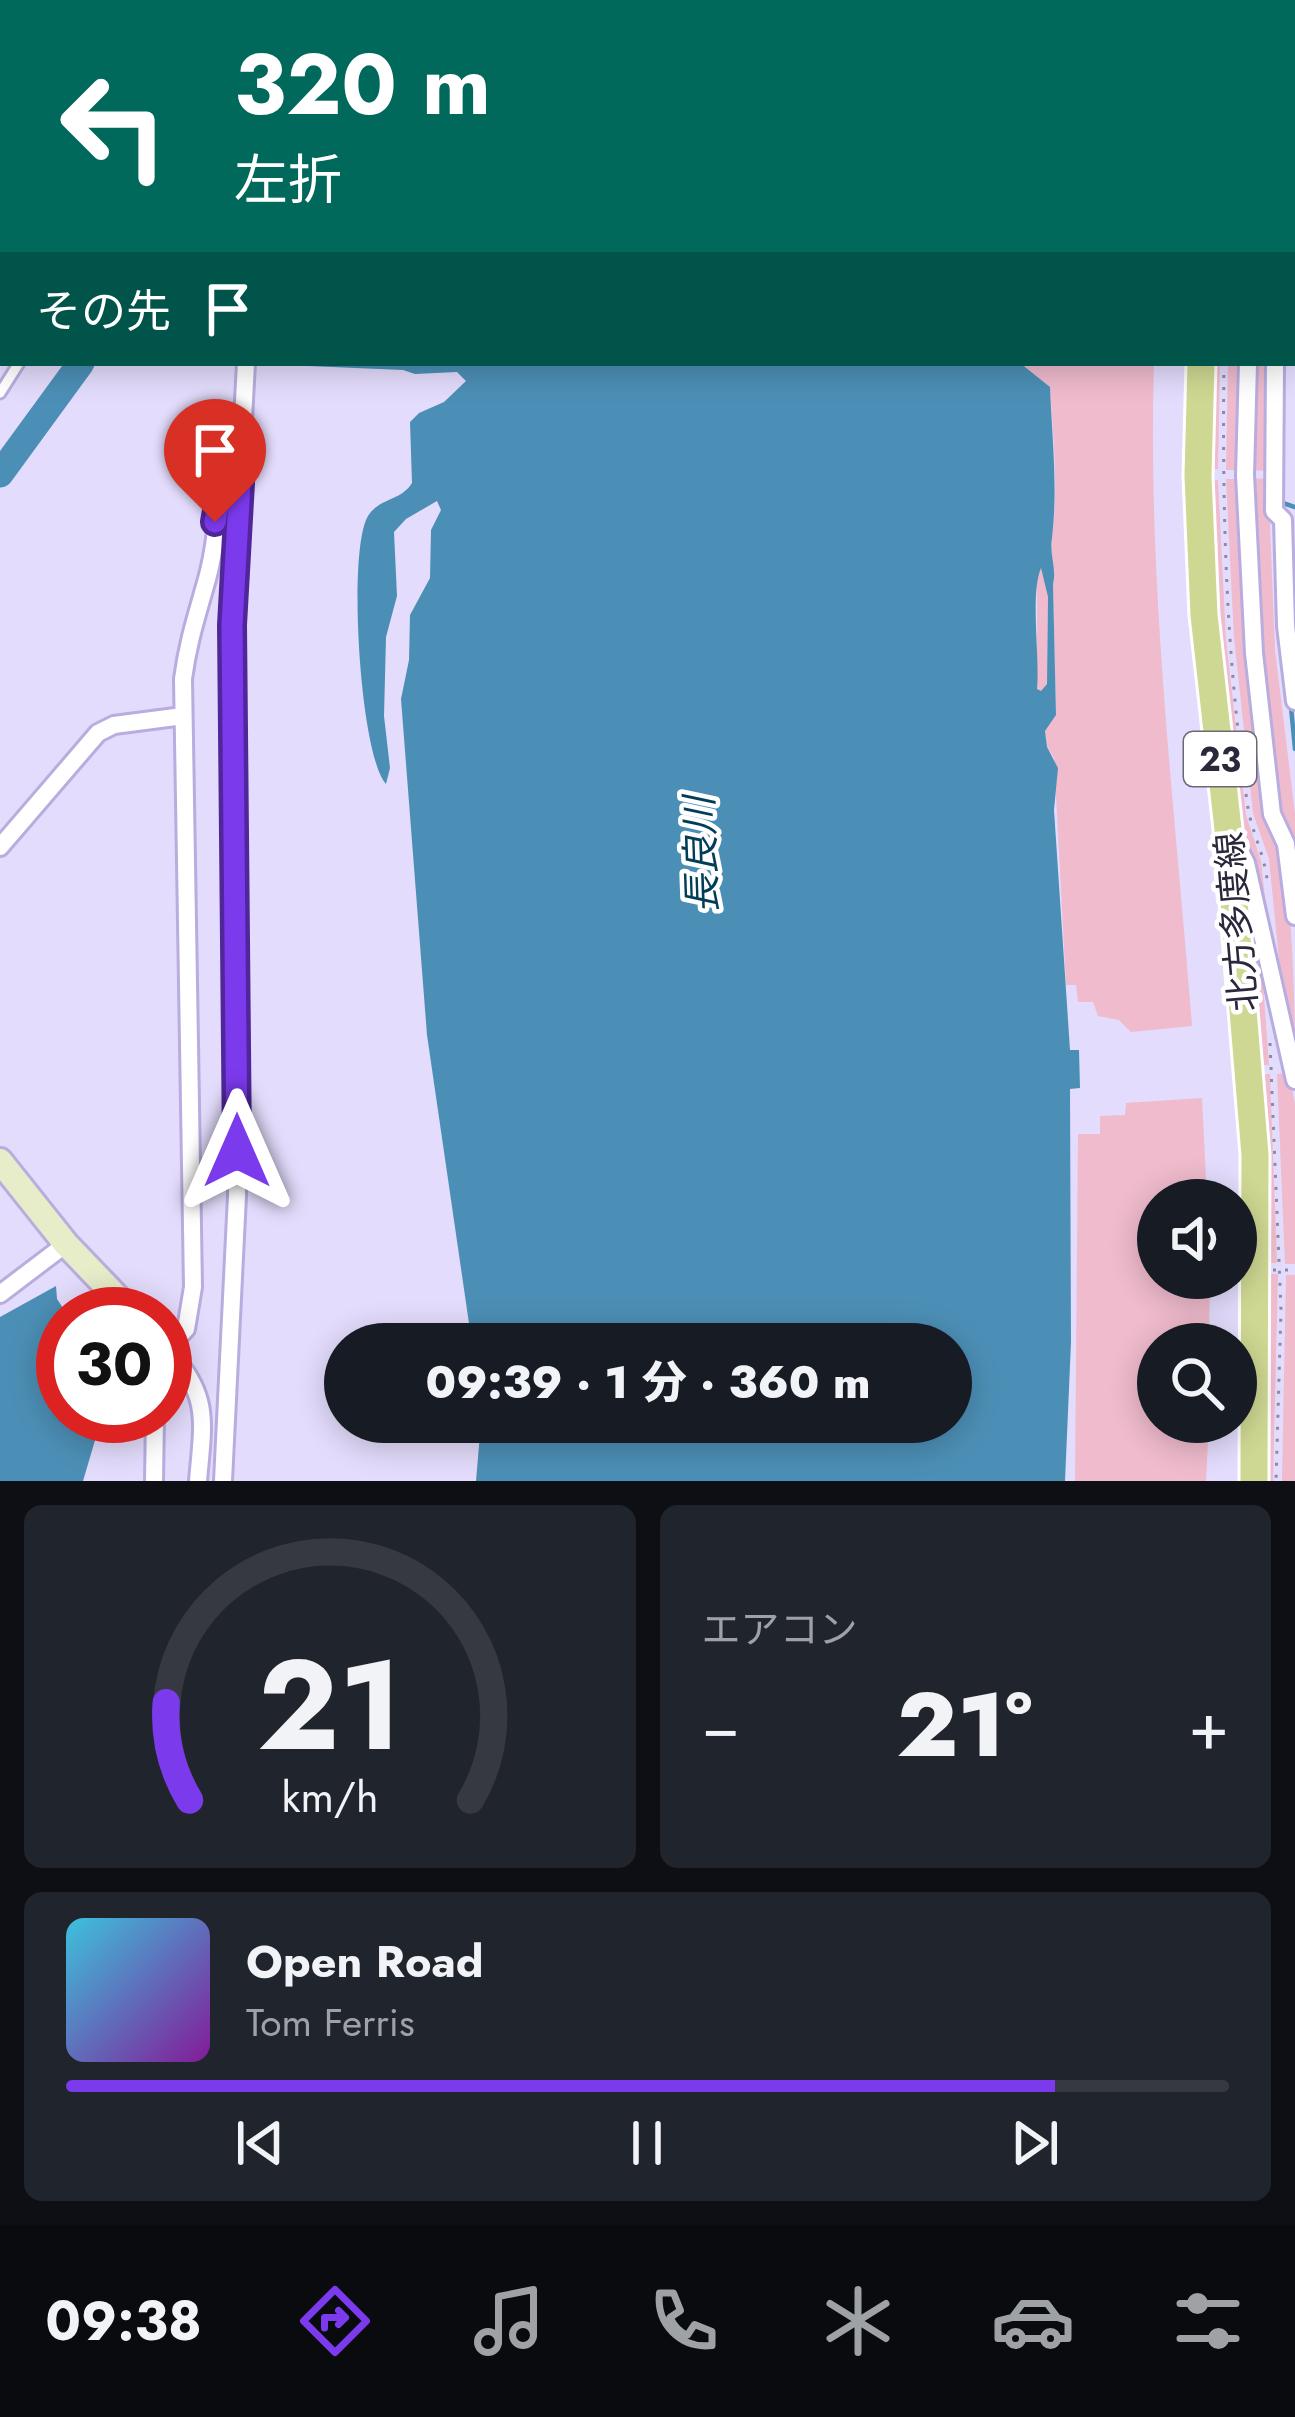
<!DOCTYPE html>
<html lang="ja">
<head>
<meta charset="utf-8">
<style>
	:root { --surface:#171b24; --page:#20242c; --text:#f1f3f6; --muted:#9ea1a6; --line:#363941; --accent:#7c3aed }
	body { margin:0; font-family:Jost,"Noto Sans JP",sans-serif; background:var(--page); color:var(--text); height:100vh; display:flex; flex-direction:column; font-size:45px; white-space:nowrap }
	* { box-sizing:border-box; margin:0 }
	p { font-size:39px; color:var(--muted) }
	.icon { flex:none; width:66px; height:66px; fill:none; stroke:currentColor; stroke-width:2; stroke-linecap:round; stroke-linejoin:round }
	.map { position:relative; height:1481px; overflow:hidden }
	.sheet { display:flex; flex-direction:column; gap:24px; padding:24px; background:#0d0f14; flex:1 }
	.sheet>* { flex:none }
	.hud { position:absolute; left:0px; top:0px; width:1296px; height:366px; box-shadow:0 6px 30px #0003; background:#00695c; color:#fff; overflow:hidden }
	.tools { position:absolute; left:1137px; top:1179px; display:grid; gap:24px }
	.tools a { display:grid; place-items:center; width:120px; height:120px; border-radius:50%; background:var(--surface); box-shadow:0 6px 30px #0003; font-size:60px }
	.speed { position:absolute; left:36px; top:1287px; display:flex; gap:24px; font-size:60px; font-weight:700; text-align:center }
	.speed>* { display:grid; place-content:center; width:156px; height:156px; border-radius:50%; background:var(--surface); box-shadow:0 6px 30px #0003; line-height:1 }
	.speed .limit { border:18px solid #d22; background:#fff; color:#111 }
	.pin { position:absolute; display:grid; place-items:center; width:102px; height:102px; color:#fff; margin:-123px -51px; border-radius:50% 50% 50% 0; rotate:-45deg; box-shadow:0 0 12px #0007 }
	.pin .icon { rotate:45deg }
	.me { position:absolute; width:132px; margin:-66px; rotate:0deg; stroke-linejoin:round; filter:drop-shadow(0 0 9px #0008) }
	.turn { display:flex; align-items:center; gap:42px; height:252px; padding:0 36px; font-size:54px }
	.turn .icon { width:156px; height:156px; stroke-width:2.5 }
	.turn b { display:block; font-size:84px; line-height:102px }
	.then { display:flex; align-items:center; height:114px; padding:0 36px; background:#0003; gap:24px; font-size:45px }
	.big { font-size:90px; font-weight:800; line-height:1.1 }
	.sheet .card { flex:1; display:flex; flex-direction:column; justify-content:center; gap:18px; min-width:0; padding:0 42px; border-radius:18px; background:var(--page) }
	.sheet .dial { align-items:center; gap:0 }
	.dial svg { height:312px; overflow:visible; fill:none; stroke:var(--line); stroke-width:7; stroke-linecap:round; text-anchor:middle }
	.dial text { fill:var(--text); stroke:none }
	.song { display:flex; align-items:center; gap:36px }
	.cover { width:144px; height:144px; border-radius:18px; background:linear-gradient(135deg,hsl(190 70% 55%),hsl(290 70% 35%)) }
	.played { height:12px; border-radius:6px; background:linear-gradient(90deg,var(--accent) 85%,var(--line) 85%) }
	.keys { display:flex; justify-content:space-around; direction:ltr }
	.heat { display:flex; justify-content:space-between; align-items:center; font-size:66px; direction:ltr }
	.sheet .tiles { flex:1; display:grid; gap:24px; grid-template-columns:1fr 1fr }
	.card:last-child { grid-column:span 2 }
	.trip { position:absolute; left:324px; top:1323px; width:648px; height:120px; border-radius:60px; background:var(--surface); box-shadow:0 6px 30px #0003; font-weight:800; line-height:120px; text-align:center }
	.tabs { display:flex; height:192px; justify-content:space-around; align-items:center; background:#090b0e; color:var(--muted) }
	.tabs .icon { width:84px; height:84px }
	.tabs .current { color:var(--accent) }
	.tabs b { font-size:54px; color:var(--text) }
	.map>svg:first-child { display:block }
</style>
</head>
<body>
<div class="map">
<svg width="1295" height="1481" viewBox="0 0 1295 1481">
	<rect width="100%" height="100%" fill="#e3dcfc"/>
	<!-- green -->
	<path fill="#efbbcd" d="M1020,363H1154C1147,584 1175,807 1192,1026L1131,1032L1119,1020L1098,1016L1093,1002H1078L1076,985H1066L1054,758L1047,747L1045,730L1056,715L1053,584C1057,567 1049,555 1052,538C1059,487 1053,438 1050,387Z
		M1209,363H1220L1218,469H1207Z
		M1228,363H1243L1241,470H1226Z
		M1252,363H1268V471L1250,470Z
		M1268,478L1275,650L1295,814V881L1276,810L1259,652L1250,479Z
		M1226,479H1241C1263,670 1295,862 1295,1054L1282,989L1269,859L1253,813L1234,638Z
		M1208,480H1218L1226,640L1246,815L1261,861L1268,925L1250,850L1236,821L1216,643Z
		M1041,567L1048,597L1047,684L1041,692L1037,689V580Z
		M1241,864L1260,943L1269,1065H1259Z
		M1289,1073L1295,1104V1264H1285L1277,1074Z
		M1270,1074L1277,1263H1267L1259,1075Z
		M1202,1098L1207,1200H1158V1278H1210L1209,1344H1158V1422H1209L1206,1481H1075L1078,1134H1100V1116L1125,1115L1126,1103Z
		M1267,1274H1278L1273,1481H1263Z
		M1286,1275H1295V1481H1282Z"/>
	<!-- water -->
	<path fill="#4c8fb6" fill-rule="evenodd" d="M328,0H1065L327,3Z
		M308,363H1020L1050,387C1052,438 1058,488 1052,538C1049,555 1057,568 1053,584L1056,715L1045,731L1047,747L1058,768L1054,810L1070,1050H1079L1080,1088L1070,1089L1071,1342L1065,1481H476L481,1422H951V1344H472L427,1035L401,699L409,660L410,615L430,578L431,530L441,510L437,501L406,519L394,532L397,596L386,637L384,716L390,768L386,784C360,756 347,551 368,516C379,498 401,501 412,483L410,422L419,413L444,402L466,381L457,372L415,374L403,370L308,366ZM1041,568L1048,597L1047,684L1041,691L1037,689C1040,656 1030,594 1041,568Z
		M56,1286L57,1299L67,1314H63V1416H100L101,1420L83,1481H0V1317Z"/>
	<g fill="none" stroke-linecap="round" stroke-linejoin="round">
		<!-- stream -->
		<path stroke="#4c8fb6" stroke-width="4.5" d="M1293,197L1295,191
			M1293,205L1295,206
			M1283,503L1295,507
			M1281,508L1283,363
			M1291,707L1295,749"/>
		<!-- river -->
		<path stroke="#4c8fb6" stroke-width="27" d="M188,3L190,0
			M0,474L81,363"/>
		<!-- lane casing -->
		<g stroke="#b9acdf" stroke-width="15">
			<path id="lane" d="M0,171L3,175
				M0,393L19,363"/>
		</g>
		<!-- street casing -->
		<g stroke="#b9acdf" stroke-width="22">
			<path id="street" d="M30,3L33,0
				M295,3V0
				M1277,3L1278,0
				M0,39L3,36
				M1293,87L1295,83
				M1293,118L1295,119
				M1293,348L1295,349
				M1248,363L1245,475L1254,653L1272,814L1286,844L1295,916
				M1275,363L1274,511L1283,520L1286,626L1295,701
				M1234,840L1246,863L1295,1080
				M0,847L98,733L114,725L183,716
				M0,1294L66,1244
				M167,1349C211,1395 203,1422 198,1481
				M165,1363L167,1349L186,1329L193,1287L183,679C188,641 197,615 207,579C221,530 212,501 239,453
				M154,1481L155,1416
				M223,1481L237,1196L232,625L246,363"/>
		</g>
		<!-- secondary casing -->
		<g stroke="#b9acdf" stroke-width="30">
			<path id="secondary" d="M0,1161L66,1244L133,1314
				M165,1346L167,1349"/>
		</g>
		<!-- primary casing -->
		<g stroke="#fff" stroke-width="33">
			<path id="primary" d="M1255,3V0
				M1201,363L1198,476L1204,615L1228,829L1255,1155L1254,1481"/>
		</g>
		<!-- path -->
		<path stroke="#9089a4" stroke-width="3" stroke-dasharray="3 9" stroke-linecap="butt" d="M1224,363C1222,511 1226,661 1248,808C1252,832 1264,854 1267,879
			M1270,1043L1281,1310L1276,1481
			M1273,1270H1295"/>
		<!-- lane -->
		<use href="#lane" stroke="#fff" stroke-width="9"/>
		<!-- street -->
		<use href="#street" stroke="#fff" stroke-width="16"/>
		<!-- secondary -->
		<use href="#secondary" stroke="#e7ecc9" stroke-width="24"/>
		<!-- primary -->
		<use href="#primary" stroke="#cfd892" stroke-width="27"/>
	</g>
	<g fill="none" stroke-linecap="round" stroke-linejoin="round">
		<!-- route casing -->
		<g stroke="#51269a" stroke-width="30">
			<path id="route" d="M215,522L222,483L242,447L232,625L237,1151"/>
		</g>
		<!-- route -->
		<use href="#route" stroke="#7c3aed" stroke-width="21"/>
	</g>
	<g text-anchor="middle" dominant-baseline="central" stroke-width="9" stroke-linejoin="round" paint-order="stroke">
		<!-- shield labels -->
		<rect fill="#fff" stroke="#6b6876" stroke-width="3" x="1184" y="732" width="72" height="54" rx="9"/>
		<g font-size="33" font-weight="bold" fill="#2c273b">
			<text x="1220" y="759">23</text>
		</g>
		<!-- street labels -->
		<g font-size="36" fill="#2c273b" stroke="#fff">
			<text transform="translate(1236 922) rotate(-95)">北方多度線</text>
		</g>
		<!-- water labels -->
		<g font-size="39" font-style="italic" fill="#023d58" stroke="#fff">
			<text transform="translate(701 855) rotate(-92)">長良川</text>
		</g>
	</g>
</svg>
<div class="tools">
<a><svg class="icon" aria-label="sound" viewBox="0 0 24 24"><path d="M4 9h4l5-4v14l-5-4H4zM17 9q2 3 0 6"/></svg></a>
<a><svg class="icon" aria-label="search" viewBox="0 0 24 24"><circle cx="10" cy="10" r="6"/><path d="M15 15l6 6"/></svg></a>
</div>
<div class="speed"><div class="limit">30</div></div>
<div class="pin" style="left:215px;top:522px;background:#d93025"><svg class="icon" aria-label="arrive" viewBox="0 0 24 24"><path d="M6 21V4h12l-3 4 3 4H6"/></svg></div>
<svg class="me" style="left:237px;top:1151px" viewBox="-20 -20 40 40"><path d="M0-17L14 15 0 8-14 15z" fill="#7c3aed" stroke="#fff" stroke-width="4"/></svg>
<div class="trip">09:39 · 1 分 · 360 m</div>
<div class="hud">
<div class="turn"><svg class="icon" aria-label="left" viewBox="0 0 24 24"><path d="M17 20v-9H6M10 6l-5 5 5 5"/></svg><div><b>320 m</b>左折</div></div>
<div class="then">その先<svg class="icon" aria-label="arrive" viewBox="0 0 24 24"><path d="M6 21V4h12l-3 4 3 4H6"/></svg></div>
</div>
</div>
<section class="sheet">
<div class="tiles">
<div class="card dial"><svg viewBox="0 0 100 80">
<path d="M14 69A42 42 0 1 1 86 69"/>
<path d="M14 69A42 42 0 0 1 8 44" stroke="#7c3aed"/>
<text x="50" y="56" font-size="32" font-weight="700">21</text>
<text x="50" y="72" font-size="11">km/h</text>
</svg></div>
<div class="card"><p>エアコン</p>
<div class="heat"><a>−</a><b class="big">21°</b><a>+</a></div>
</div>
<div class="card">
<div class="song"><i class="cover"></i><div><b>Open Road</b><p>Tom Ferris</p></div></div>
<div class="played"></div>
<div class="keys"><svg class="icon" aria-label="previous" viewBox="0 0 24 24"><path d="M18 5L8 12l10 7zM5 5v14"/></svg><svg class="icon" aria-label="pause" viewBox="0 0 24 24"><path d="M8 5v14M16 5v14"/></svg><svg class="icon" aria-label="next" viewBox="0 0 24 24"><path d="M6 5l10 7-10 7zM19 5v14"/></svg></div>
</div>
</div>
</section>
<nav class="tabs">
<b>09:38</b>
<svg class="icon current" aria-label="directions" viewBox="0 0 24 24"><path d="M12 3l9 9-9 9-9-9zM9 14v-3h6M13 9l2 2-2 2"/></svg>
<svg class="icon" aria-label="music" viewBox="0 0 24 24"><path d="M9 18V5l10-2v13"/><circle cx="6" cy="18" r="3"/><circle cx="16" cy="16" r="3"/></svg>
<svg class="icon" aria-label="phone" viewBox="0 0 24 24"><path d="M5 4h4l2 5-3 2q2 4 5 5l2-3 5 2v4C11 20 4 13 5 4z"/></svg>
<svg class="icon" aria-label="climate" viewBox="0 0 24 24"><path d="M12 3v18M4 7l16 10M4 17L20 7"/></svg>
<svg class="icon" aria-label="car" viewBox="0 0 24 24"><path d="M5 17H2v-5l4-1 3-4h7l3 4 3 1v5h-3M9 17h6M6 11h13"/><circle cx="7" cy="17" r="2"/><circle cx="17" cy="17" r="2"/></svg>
<svg class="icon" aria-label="filters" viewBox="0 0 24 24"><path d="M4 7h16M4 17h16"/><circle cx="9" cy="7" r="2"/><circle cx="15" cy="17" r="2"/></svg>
</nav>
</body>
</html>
